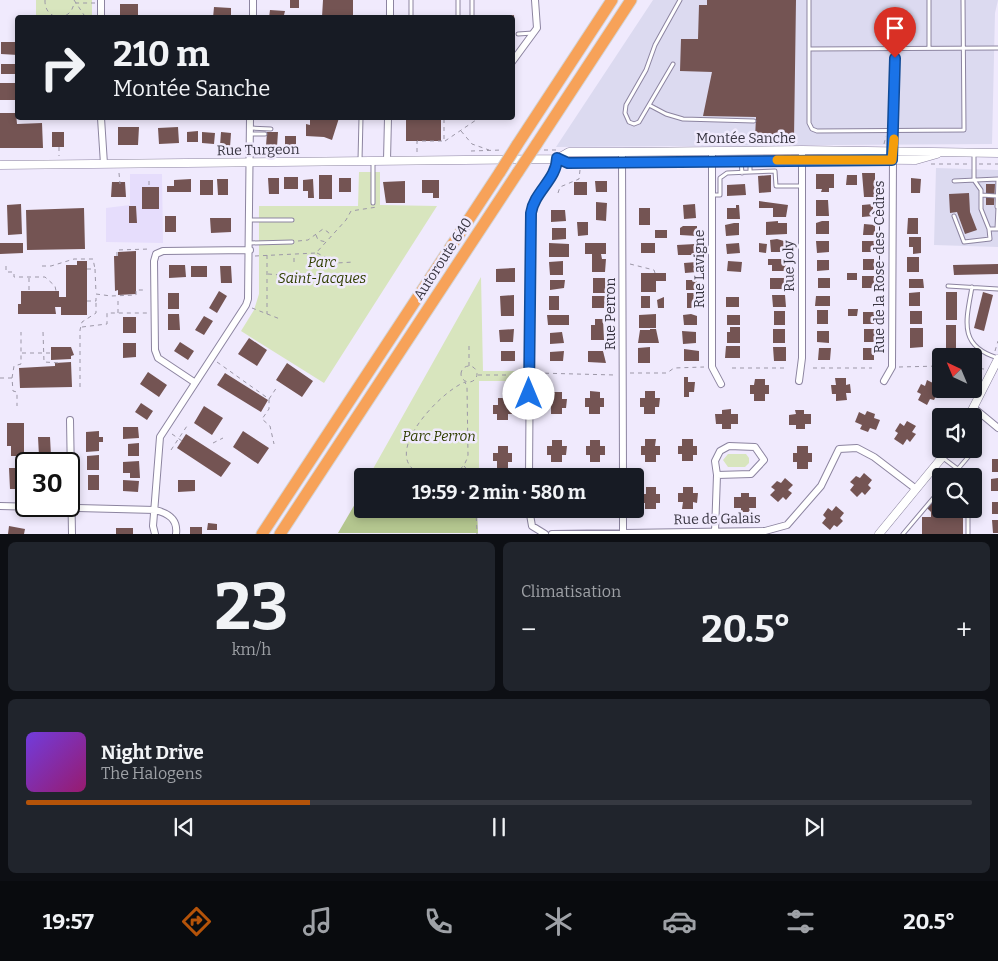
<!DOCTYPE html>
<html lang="fr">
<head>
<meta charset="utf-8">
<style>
	:root { --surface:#171b24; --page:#20242c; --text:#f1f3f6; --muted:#9ea1a6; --line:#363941; --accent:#b45309 }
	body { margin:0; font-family:Bitter,serif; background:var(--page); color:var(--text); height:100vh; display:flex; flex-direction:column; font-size:19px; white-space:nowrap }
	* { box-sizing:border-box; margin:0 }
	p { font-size:16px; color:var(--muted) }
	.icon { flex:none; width:28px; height:28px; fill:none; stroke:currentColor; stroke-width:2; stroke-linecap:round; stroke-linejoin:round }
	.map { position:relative; height:534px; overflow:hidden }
	.details { display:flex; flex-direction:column; gap:8px; padding:8px; background:#0d0f14; flex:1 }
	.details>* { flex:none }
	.hud { position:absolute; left:15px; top:15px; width:500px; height:105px; border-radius:5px; box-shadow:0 2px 8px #0003; background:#171b24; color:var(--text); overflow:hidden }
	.needle { width:32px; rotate:316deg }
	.buttons { position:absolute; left:932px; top:348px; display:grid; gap:10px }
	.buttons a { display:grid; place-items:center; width:50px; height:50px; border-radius:5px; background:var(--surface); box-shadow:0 2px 8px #0003; font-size:25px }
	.speed { position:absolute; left:15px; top:452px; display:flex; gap:10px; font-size:25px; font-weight:700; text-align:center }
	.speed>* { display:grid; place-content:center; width:65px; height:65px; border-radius:50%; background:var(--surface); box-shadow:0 2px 8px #0003; line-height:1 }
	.speed .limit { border:2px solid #111; border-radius:8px; background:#fff; color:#111 }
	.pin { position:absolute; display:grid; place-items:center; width:42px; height:42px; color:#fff; margin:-51px -21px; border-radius:50% 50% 50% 0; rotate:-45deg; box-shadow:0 0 5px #0007 }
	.pin .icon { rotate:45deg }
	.me { position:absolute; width:55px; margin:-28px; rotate:0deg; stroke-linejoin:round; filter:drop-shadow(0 0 4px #0008) }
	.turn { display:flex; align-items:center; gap:18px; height:105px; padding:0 15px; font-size:22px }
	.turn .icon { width:65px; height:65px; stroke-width:2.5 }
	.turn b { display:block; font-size:35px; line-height:42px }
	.big { font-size:38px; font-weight:700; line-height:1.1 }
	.details .tile { flex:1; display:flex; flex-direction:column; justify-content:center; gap:8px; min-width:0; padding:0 18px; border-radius:8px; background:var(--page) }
	.details .dial { align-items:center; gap:0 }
	.dial b { font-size:65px; line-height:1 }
	.song { display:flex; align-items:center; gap:15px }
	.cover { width:60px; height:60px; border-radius:8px; background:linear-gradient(135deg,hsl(260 70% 55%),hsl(320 70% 35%)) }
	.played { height:5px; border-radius:2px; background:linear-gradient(90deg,var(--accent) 30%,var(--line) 30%) }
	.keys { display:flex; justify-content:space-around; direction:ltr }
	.heat { display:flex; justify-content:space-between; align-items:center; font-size:28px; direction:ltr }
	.details .tiles { flex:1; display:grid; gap:8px; grid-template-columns:1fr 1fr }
	.tile:last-child { grid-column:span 2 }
	.trip { position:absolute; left:354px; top:468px; width:290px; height:50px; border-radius:5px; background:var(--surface); box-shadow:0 2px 8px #0003; font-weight:700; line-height:50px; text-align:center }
	.dock { display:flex; height:80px; justify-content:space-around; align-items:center; background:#090b0e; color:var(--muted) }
	.dock .icon { width:35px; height:35px }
	.dock .on { color:var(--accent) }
	.dock b { font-size:22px; color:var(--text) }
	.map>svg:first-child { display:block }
</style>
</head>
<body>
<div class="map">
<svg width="998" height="534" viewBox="0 0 998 534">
	<rect width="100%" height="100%" fill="#f0eafd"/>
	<!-- commercial -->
	<path fill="#dcdaf0" d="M653,0H998L995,13L992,144L556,147Z
		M936,168L998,170V247L934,245Z"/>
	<!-- built -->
	<path fill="#e6ddfc" d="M130,174H162L163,243L106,242V208L130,205Z"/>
	<!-- green -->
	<path fill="#d8e5be" d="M36,0H92V17H36Z
		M359,172H380V205L437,206L324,383L241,331L254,310L259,294V206H358Z
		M481,277L483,371H527L525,381H479V476H369Z
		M728,454H746L749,458V463L745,467H728L723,460Z"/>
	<!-- forest -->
	<path fill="#b4c68f" d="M362,492V509H477L478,533H338Z"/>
	<!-- building -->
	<path fill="#745453" d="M290,0H299V8H290Z
		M323,0H353V18L322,17Z
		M707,0H796L794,138L755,139L756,117L703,116L712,72L680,71L681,39H698L699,5H707Z
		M120,4H138V18H120Z
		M214,7L231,8V18H213Z
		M270,10L285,11L284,15L289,16V18H269Z
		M454,15V18H423V16Z
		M514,15L515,28H512V18H486Z
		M1,42H18V55L1,54Z
		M1,64H17V74H1Z
		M0,83H18V100H0Z
		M0,113H16L17,124L42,123L43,148H0Z
		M310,118H339L332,140L324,137L306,136V124L310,125Z
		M406,118H441V141H406Z
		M118,127H139L138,145H118Z
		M178,127L179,143L159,144L158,128Z
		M198,131V142H187V132Z
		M52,132H64V147H52Z
		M202,132L215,133L214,144L202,143Z
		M221,132L231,133L230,147L220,146Z
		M267,132H278L277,147L266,146Z
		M285,136H296V149H285Z
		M862,173H875V197H864Z
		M816,174H834V188H829V192H821L822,189H816Z
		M319,175H332V199H319Z
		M771,175V192L759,193L758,176Z
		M847,175H857V185H846Z
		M284,177H298V189H284Z
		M268,178H279V194H269Z
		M339,178H351V192H339Z
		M911,178L921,179L920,193H911Z
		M191,179V192H167V186H174V180Z
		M217,179H228V195H218Z
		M313,179L314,198H308V191H303V180Z
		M200,180H213V195H200Z
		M422,180H439V198H433V193H422Z
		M405,181V203H386L383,182Z
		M595,181H607V192H596Z
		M112,182H125L126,197H111Z
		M574,182H587V195H574Z
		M745,184L746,195L727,196V185Z
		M986,184H995L994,205H986Z
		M142,187H159V209H142Z
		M969,193L970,212L977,230L965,234L957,212L950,213L949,194Z
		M816,200H828L829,216H816Z
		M759,201L788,205L786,217H773V208H759Z
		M596,202L607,203L606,221L596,220Z
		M21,204L22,234L8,235L7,205Z
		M695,204L696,218L684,219L683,205Z
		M873,204V216L862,217V205Z
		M736,205H739L740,219H727V208H736Z
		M129,206H136L137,223H129Z
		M84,208L85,249L27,250L26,210Z
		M639,208H650V225H639Z
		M551,210H565L566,221L551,222Z
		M165,216H176V232H165Z
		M210,218H231V232L211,233Z
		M908,218H918V234H907Z
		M778,221V223H787V234L766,235V222Z
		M822,221H829V234H816V223Z
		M577,222H588V235L578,236Z
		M734,223H739V235L726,236L725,225Z
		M864,224L875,225V235H863Z
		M683,226H697V236L680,235V228Z
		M552,228H566V239L552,240Z
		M655,230H667V238H655Z
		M909,237H921V253L913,254V247H909Z
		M777,239L784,241L785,252H771L770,240Z
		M816,241H829V252L817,253Z
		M862,241H874V252H862Z
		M0,243H23V253L0,254Z
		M549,243L569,244V257H549Z
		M585,243H606V254H601L602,259H606L605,272H592V254H585Z
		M641,243H655V253H641Z
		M739,243L740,253L727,254L726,244Z
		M759,243L767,244L766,253L759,252Z
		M695,244V255H678L677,245Z
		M136,251V294L118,295V290L115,291L114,256H118V252Z
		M907,257H919V272H907Z
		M768,259H786V271H772V265H768Z
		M863,259H874V270H863Z
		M817,260H829V270L817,271Z
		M77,261H87V315H61V307H55L56,314H18V304H21V291H59V297H66V265H77Z
		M563,261V275H550L549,262Z
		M728,261L742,262L741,272L727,271Z
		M697,262V272L685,273L684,263Z
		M998,264V274L954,275L953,265Z
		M169,265H185L186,277L169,278Z
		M191,266H207V277H191Z
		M220,266H231L232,283H221Z
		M515,268V282H496V269Z
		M641,273H666V281H656V292H641Z
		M847,273H857V280H847Z
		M862,276H874V288H862Z
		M593,278H605L606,293H593Z
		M770,278H785V289H770Z
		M818,278H830V288H818Z
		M909,279H923L924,288H909Z
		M550,280H565L564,288L550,290Z
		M686,280H697V290H686Z
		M219,291L227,296L217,313L209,308Z
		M920,292V306H909V293Z
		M946,292H957V320H946Z
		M983,292L993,295L984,331L974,328Z
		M168,293H179V309H168Z
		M687,293H695V298H698L699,308H687Z
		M514,295V316H501L500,296Z
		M772,295H785L786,307H773Z
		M549,296H559V310H549Z
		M592,296H605L604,308H592Z
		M641,296H650V308H641Z
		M816,296H830V306H815Z
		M664,297V308H658L657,300Z
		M726,297H739V307H726Z
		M848,309H858L857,316H848Z
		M817,310H828V324H817Z
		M774,311H785V325H774Z
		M910,311H922V324H910Z
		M863,312H874V324H863Z
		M168,314H179L180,330H168Z
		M656,314V328H639V315Z
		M691,314L697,316V325H684L683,315Z
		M547,315H569V325H548Z
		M727,315H740V325H727Z
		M204,316L213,321L204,335L195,330Z
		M123,317H136V333H123Z
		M595,319H603L604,340H591V325H595Z
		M946,325H956V353L946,354Z
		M730,327H740V343H727V332H730Z
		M910,328H923V347L910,348Z
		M514,329L513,342H500L499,330Z
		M650,329H656L659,343H638L640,330H650Z
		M773,329H785V343H773Z
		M864,329H875V342H864Z
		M682,331L696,332V343L683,344Z
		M817,331H829V343L817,342Z
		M562,332L564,343L550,344V333Z
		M249,338L267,350L257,366L238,354Z
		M180,342L194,351L188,360L174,351Z
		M123,343H136V357L123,358Z
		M726,346H740V358H725Z
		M51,347H71L74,355L71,356V359L51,360Z
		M650,347V363H638V348Z
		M773,347H786V361H774Z
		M819,348H831L830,360H818Z
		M863,348H874V360H863Z
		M684,349L699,351V361H684Z
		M501,351H515V361H501Z
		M564,351L563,361H550V352Z
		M588,351H603L606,363L588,362Z
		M71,362L72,387L20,388L19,368L55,366V363Z
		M287,363L313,381L302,397L276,380Z
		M148,372L167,385L159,397L140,384Z
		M225,373L268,400L261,412L217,385Z
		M684,377H688V382H695L694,392H689V397H684Z
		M835,378H846V385L850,384L851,393H846L847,400L836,401V394H832L831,385H836Z
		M755,379H765V385H769V394H765V401H754V394H750V385H754Z
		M927,380L937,385L934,390L938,392L934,400L930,399L927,405L918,400L921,394L917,392L921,384L925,386Z
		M590,391L600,392V398H604V407H600V414H589V407H585V398H590Z
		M645,391H655V398H660L659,407H655V414H644V407H640V398H645Z
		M552,392H562V399H567L566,408H562V414H551V407L547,408V399H552Z
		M498,398H508V405H512V414H508V420H497V414H493V405H498Z
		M141,403L153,411L147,420L135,412Z
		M204,406L223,418L212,435L194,423Z
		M731,409V414H738V424H731V429H722V424H716L715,414H722V410Z
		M795,410H804V414H811V424H805V429H796V425H789V415L796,414Z
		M867,411L875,414L874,418L880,420L876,430L870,428L868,432L860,429L862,425L855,422L859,412L865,415Z
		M907,421L916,426L912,432L916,434L910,442L907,439L903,445L894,439L898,433L895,431L900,423L904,426Z
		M7,423H24V456H11V446H7Z
		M123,427H138L139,438L123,439Z
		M99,431V437H103V442H99V451L86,452V432Z
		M243,431L269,448L258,464L233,447Z
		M186,434L231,463L221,477L177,448Z
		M38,437H50L51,456H39Z
		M645,439H656L655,446H660V455H656V462H645V455H641V446H645Z
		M682,439H693V446H697V455H693V461H682V454H678V446H682Z
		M552,440H562V446H567L566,455H562V462H551V455H547V446H552Z
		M590,440H600V446H605V455H600V462H590V455H586V446H590Z
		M139,443V456H128V444Z
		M498,446H508V453H512V462H508V468H497V461H493V453H498Z
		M797,446H808V453H812V462H808V469H797V462H793V453H797Z
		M99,455V470H87V456Z
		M992,459H998V472H992Z
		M139,461L140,478H130V473H123V462Z
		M9,468H22L23,479H26V489H10Z
		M864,473L872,480L868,485L871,488L865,495L862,492L857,497L850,490L854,485L850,482L856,476L860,478Z
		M88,475H99V490H88Z
		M785,478L793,485L788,490L792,493L786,500L783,497L778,502L770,495L775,490L771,487L777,481L781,483Z
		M998,478V491H991V479Z
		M123,480L139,481L138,492L123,491Z
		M178,480H195V491L178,492Z
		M646,487H656V494H660V503H656V509H645V503H641V494H646Z
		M683,487H693V493H698L697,503L693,502V509H682L683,502H678V493H683Z
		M741,493H749V497H756V508H749L750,512H741V508H734V497H741Z
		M938,497L941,500V509H955L953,517H958V510H963V534H922V517H931V512L927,508Z
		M992,502H998V514H992Z
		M836,506L844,513L840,518L843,521L837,527L834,525L830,530L822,523L826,518L823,515L828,508L832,511Z
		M992,520H998V533H993Z
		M208,523L217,524V530H207Z
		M9,526L25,529L24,534H8Z
		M190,527H202V534H190Z
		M116,528H133V534H116Z"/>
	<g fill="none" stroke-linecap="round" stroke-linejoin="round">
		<!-- service casing -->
		<g stroke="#8c84a0" stroke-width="5">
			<path id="service" d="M411,0V18
				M809,0V123L812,129L817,131L964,130L963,0
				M929,0V48
				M458,18V0
				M472,18V0
				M518,34L533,33
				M809,49L998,48
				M673,64L639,122L634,124L629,122L625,113L626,105L646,70L655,45L680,0
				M649,105L666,114L683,119L754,121
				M251,128L271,129
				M250,134H265
				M893,152L895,48
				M974,154V180L981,190V209L989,229H998
				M360,160L361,118
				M741,161L742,173
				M750,162V172L775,171L776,186H801
				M954,181L998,179L997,207
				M712,195H720V178L727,173L750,172
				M981,195L997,196
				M373,203V163
				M954,216L964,242L990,239L989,229
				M250,220H292
				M997,229L998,207
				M250,243L292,242
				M948,286L998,289
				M972,287C966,321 958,346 998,358
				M943,458L967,476
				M952,476L969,456
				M968,509V534
				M903,534L941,489"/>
		</g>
		<!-- minor casing -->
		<g stroke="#8c84a0" stroke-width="8">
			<path id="minor" d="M101,18V0
				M253,18V0
				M390,18V0
				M512,62L537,28L535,0
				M101,118L104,164
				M712,151V367L721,384
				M622,152L623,476
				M387,160L388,118
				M799,381L802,358V154
				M884,381L892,367L893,156
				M194,382L158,358L155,350L154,261L156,254L163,251L250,250
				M974,408L998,428
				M70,420L72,534
				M529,476L531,213C534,192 557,179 557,159
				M0,506L155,510C168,513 178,519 176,534
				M529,509L532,526L545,534
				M623,509V533
				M715,532L717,475L715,461L720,451L729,446L755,447L764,460L751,474L717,475
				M155,534L153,526L160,437L246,305L248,299L250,118
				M552,534L765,531L787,525L821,486L839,449L857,448L874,457L916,489"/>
		</g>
		<!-- tertiary casing -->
		<g stroke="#8c84a0" stroke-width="9">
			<path id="tertiary" d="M557,159L569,152H622L802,150L998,153
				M0,165L557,159L568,163L802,159L916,160L937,154
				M969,416L998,359
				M879,534L949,449"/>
		</g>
		<!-- motorway casing -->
		<g stroke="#d3d3d5" stroke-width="13">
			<path id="motorway" d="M517,145L612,0
				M536,145L631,0
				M262,534L500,172
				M280,534L518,172"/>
		</g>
		<!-- path -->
		<path stroke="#9c97a7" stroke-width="1" stroke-dasharray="4 4" stroke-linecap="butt" d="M45,0C44,21 71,23 74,3H95
			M74,0L86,18
			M461,131L472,144L489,150
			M445,141L479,118
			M884,144L886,136
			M59,147V156
			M544,150H557
			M471,151L502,150
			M417,152V141H444V118
			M931,164H967
			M979,164H998
			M119,173L120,184
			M149,181V187
			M558,193L560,187L579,179L580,170
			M316,235L318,240L326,242
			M298,241L308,240L323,229L328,232L331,237
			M317,253L337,263L354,262
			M267,255V314
			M117,256V250L150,249
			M255,256L316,253L346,220L351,211L377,207
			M294,262V255
			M630,264L654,270L655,273
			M6,266V272H14V277H45L55,286L56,291
			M42,266H51L74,259H93L95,269
			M87,269H95L96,293
			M268,274L281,275
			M29,278V291
			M87,301H96V294L111,296L136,295V290H146
			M252,308L280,319
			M118,313V297
			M82,327L107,324V313H147
			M43,332L44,362L60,363
			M995,351L998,341
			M22,353H51
			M217,362L269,399V409L262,419L270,426L274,444
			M461 374a8 8 0 1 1 16 0a8 8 0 1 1-16 0Z
			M469,366V345
			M899,367L941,366
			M732,368H788
			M813,368H872
			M974,368L984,369
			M537,373L615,375
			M630,373H667L674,368L704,367
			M478,375H524
			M0,378H12L13,391L17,392V406
			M12,378L14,366L21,364V332
			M80,387V330L82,322L96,313V301
			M269,399L277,387
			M172,434L182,441
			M213,443L223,438
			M171,450L187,426
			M464,466L473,476
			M428,476C372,463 439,392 465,382L467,387L468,455C465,468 458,472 447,476
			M476,509L477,534"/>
		<!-- service -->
		<use href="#service" stroke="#fff" stroke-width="3"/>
		<!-- minor -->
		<use href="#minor" stroke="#fff" stroke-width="6"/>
		<!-- tertiary -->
		<use href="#tertiary" stroke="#fff" stroke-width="8"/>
		<!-- motorway -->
		<use href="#motorway" stroke="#f7a259" stroke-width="11"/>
		<!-- motorway-bridge casing -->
		<g stroke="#d3d3d5" stroke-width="13" stroke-linecap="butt">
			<path id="motorway-bridge" d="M500,172L517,145
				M518,172L536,145"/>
		</g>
		<!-- motorway-bridge -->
		<use href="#motorway-bridge" stroke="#f7a259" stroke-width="11"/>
	</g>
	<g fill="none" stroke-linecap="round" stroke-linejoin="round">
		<!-- route casing -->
		<g stroke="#114b97" stroke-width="12">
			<path id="route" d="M529,394L531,213C534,192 557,179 557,158L568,163L892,160L895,58"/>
		</g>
		<!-- route -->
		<use href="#route" stroke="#1a73e8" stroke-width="9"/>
		<!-- slow -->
		<path stroke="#f59e0b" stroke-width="9" d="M777,160H892L894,139"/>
	</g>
	<g text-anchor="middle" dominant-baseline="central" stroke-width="5" stroke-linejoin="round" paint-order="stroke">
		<!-- street labels -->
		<g font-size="14" fill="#383541" stroke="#f0eafd">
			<text x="746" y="138">Montée Sanche</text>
			<text transform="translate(258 150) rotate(-1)">Rue Turgeon</text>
			<text transform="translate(443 259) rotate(-57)">Autoroute 640</text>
			<text transform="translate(789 266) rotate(-91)">Rue Joly</text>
			<text transform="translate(879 267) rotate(-90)">Rue de la Rose-des-Cèdres</text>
			<text transform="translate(699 269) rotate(-90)">Rue Lavigne</text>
			<text transform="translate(610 314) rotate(-90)">Rue Perron</text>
			<text transform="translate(717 519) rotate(-1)">Rue de Galais</text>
		</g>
		<!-- park labels -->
		<g font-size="14" font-style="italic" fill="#303e00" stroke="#f0eafd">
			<text x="322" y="262">Parc<tspan x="322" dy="16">Saint-Jacques</tspan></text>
			<text x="439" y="436">Parc Perron</text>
		</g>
	</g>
</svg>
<div class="buttons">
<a><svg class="needle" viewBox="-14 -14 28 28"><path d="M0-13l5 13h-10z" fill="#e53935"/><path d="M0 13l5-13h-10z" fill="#9ea1a6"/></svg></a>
<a><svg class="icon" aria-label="sound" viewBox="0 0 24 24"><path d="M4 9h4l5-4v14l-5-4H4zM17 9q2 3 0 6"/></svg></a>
<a><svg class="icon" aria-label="search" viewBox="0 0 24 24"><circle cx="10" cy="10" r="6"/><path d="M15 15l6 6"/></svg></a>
</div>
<div class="speed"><div class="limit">30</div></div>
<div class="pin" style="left:895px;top:58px;background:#d93025"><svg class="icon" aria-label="arrive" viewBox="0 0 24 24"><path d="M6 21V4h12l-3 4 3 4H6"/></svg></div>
<svg class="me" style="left:529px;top:394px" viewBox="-20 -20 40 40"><circle r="19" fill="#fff"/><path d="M0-13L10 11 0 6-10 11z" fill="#1a73e8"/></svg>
<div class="trip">19:59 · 2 min · 580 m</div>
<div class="hud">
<div class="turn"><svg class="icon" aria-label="right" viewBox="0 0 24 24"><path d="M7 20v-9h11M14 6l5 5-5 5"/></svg><div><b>210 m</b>Montée Sanche</div></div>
</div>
</div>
<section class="details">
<div class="tiles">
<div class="tile dial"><b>23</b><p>km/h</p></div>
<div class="tile"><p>Climatisation</p>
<div class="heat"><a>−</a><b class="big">20.5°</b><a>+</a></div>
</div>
<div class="tile">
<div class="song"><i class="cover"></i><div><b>Night Drive</b><p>The Halogens</p></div></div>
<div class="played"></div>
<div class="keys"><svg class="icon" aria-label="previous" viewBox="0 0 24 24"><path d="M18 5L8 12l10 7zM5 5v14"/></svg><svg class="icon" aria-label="pause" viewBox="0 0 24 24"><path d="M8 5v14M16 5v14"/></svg><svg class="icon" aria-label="next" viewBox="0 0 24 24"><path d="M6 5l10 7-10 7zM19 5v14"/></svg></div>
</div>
</div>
</section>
<nav class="dock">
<b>19:57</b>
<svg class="icon on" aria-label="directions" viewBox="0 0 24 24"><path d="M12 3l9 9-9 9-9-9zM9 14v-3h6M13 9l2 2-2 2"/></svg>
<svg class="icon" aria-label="music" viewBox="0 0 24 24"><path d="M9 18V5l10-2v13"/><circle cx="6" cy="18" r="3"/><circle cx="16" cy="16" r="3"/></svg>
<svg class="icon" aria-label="phone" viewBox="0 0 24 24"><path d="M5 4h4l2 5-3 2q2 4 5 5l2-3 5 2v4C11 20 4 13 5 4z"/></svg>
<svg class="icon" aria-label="climate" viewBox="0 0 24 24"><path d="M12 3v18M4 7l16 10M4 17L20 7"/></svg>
<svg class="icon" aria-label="car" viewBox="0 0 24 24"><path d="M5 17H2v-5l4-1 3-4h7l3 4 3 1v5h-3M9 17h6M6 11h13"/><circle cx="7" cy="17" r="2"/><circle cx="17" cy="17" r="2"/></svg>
<svg class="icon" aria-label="filters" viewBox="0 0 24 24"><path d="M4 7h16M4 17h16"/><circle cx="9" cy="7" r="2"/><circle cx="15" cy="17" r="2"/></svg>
<b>20.5°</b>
</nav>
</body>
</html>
